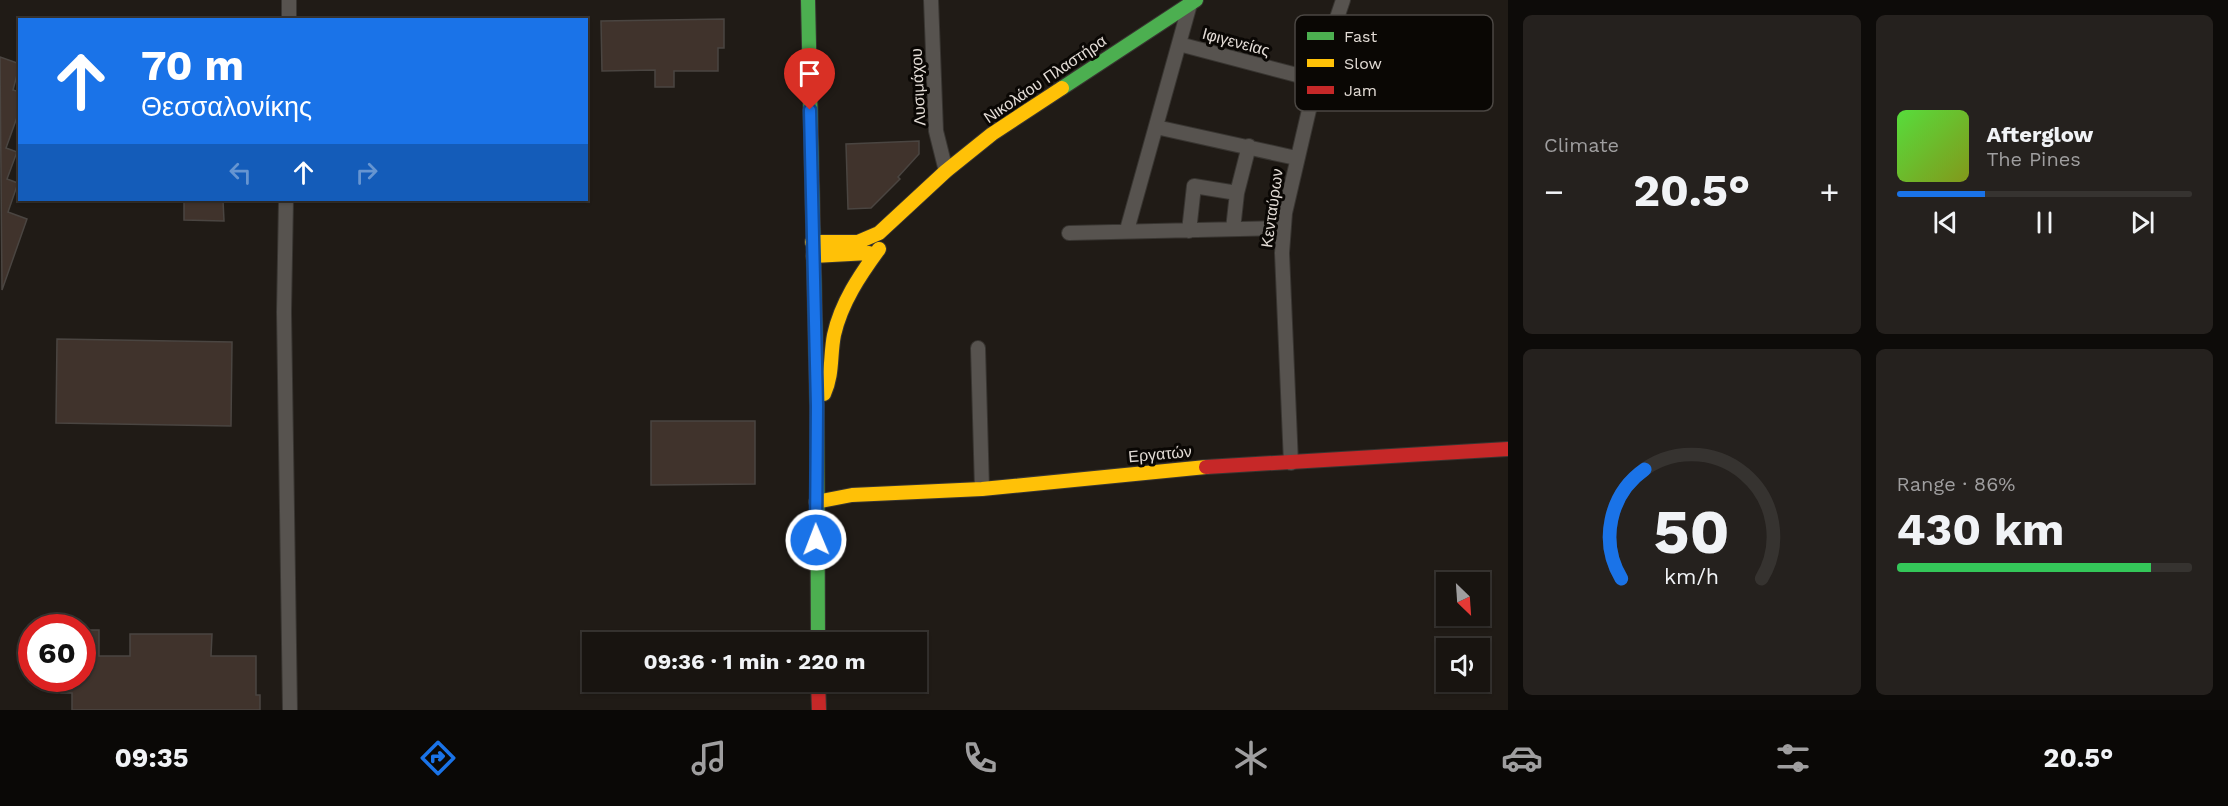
<!DOCTYPE html>
<html lang="en">
<head>
<meta charset="utf-8">
<style>
	:root { --surface:#181410; --page:#25211e; --text:#f1f3f6; --muted:#9f9e9f; --line:#363330; --accent:#1a73e8 }
	body { margin:0; font-family:"Work Sans",sans-serif; background:var(--page); color:var(--text); height:100vh; display:flex; flex-direction:column; font-size:22px; white-space:nowrap }
	* { box-sizing:border-box; margin:0 }
	p { font-size:20px; color:var(--muted) }
	.icon { flex:none; width:33px; height:33px; fill:none; stroke:currentColor; stroke-width:2; stroke-linecap:round; stroke-linejoin:round }
	.map { position:relative; flex:1; overflow:hidden }
	.sheet { display:flex; flex-direction:column; gap:15px; padding:15px; background:#0d0b09; width:720px }
	.sheet>* { flex:none }
	.top-card { position:absolute; left:18px; top:18px; width:570px; height:183px; border-radius:0px; box-shadow:0 2px 4px #0004,0 0 0 2px var(--line); background:#1a73e8; color:#fff; overflow:hidden }
	.needle { width:39px; rotate:155deg }
	.buttons { position:absolute; left:1436px; top:572px; display:grid; gap:12px }
	.buttons a { display:grid; place-items:center; width:54px; height:54px; border-radius:0px; background:var(--surface); box-shadow:0 2px 4px #0004,0 0 0 2px var(--line); font-size:30px }
	.speed { position:absolute; left:18px; top:614px; display:flex; gap:12px; font-size:30px; font-weight:700; text-align:center }
	.speed>* { display:grid; place-content:center; width:78px; height:78px; border-radius:50%; background:var(--surface); box-shadow:0 2px 4px #0004,0 0 0 2px var(--line); line-height:1 }
	.speed .limit { border:9px solid #d22; background:#fff; color:#111 }
	.pin { position:absolute; display:grid; place-items:center; width:51px; height:51px; color:#fff; margin:-62px -26px; border-radius:50% 50% 50% 0; rotate:-45deg; box-shadow:0 0 6px #0007 }
	.pin .icon { rotate:45deg }
	.me { position:absolute; width:66px; margin:-33px; rotate:359deg; stroke-linejoin:round; filter:drop-shadow(0 0 4px #0008) }
	.turn { display:flex; align-items:center; gap:21px; height:126px; padding:0 24px; font-size:27px }
	.turn .icon { width:78px; height:78px; stroke-width:2.5 }
	.turn b { display:block; font-size:42px; line-height:51px }
	.lanes { display:flex; align-items:center; height:57px; padding:0 24px; background:#0003; justify-content:center; gap:30px; direction:ltr }
	.lanes .off { opacity:.35 }
	.big { font-size:45px; font-weight:700; line-height:1.1 }
	.sheet .card { flex:1; display:flex; flex-direction:column; justify-content:center; gap:9px; min-width:0; padding:0 21px; border-radius:9px; background:var(--page) }
	.sheet .dial { align-items:center; gap:0 }
	.dial svg { height:156px; overflow:visible; fill:none; stroke:var(--line); stroke-width:7; stroke-linecap:round; text-anchor:middle }
	.dial text { fill:var(--text); stroke:none }
	.song { display:flex; align-items:center; gap:18px }
	.cover { width:72px; height:72px; border-radius:9px; background:linear-gradient(135deg,hsl(110 70% 55%),hsl(70 70% 35%)) }
	.played { height:6px; border-radius:3px; background:linear-gradient(90deg,var(--accent) 30%,var(--line) 30%) }
	.keys { display:flex; justify-content:space-around; direction:ltr }
	.heat { display:flex; justify-content:space-between; align-items:center; font-size:33px; direction:ltr }
	.charge { height:9px; border-radius:4px; background:linear-gradient(90deg,#34c759 86%,var(--line) 0) }
	.sheet .tiles { flex:1; display:grid; gap:15px; grid-template-columns:repeat(2,1fr) }
	.trip { position:absolute; left:582px; top:632px; width:345px; height:60px; border-radius:0px; background:var(--surface); box-shadow:0 2px 4px #0004,0 0 0 2px var(--line); font-weight:700; line-height:60px; text-align:center }
	.dock { display:flex; height:96px; justify-content:space-around; align-items:center; background:#0a0806; color:var(--muted) }
	.dock .icon { width:42px; height:42px }
	.dock .on { color:var(--accent) }
	.dock b { font-size:27px; color:var(--text) }
	main { display:flex; flex:1; min-height:0 }
	.map>svg:first-child { display:block }
</style>
</head>
<body>
<main>
<div class="map">
<svg width="1508" height="710" viewBox="0 0 1508 710">
	<rect width="100%" height="100%" fill="#201b16"/>
	<!-- building -->
	<path fill="#40332c" stroke="#4a4541" stroke-width="1.5" d="M724,19V48H718V71H674V87H655V70L602,71L601,21Z
		M0,57L20,64L13,90L20,92V109L6,148L17,152L7,179L18,183L8,212L27,219L2,290Z
		M919,141V154L898,177L900,179L871,208L848,209L846,144Z
		M184,200H223L224,221L184,220Z
		M57,339L232,342L231,426L56,423Z
		M651,421H755V484L651,485Z
		M82,630H99V656H130V634H212L211,656H256V695H260V710H72V693H61V678H82Z"/>
	<g fill="none" stroke-linecap="round" stroke-linejoin="round">
		<!-- street casing -->
		<g stroke="#383531" stroke-width="16">
			<path id="street" d="M931,0L936,131L946,171
				M289,20V0
				M1179,44L1316,80L1391,78
				M1156,127L1296,158
				M286,200L284,312L290,710
				M1233,229L1237,193L1249,146
				M1127,230L1190,4
				M1189,231L1194,186L1237,193
				M1069,233L1283,228
				M978,348L982,489
				M1291,463L1282,253L1285,213L1316,80L1343,0"/>
		</g>
		<!-- fast casing -->
		<g stroke="#383531" stroke-width="16">
			<path id="fast" d="M808,0L817,406L818,642
				M1062,88L1196,0"/>
		</g>
		<!-- slow casing -->
		<g stroke="#383531" stroke-width="16">
			<path id="slow" d="M812,242H858L879,233L946,171L992,134L1062,88
				M813,256L869,253
				M824,394C833,375 830,355 834,335C841,303 860,275 879,249
				M816,502L852,495L982,489L1206,467"/>
		</g>
		<!-- jam casing -->
		<g stroke="#383531" stroke-width="16">
			<path id="jam" d="M1206,467L1508,449
				M818,681L819,710"/>
		</g>
		<!-- street -->
		<use href="#street" stroke="#57534f" stroke-width="14"/>
		<!-- fast -->
		<use href="#fast" stroke="#4caf50" stroke-width="14"/>
		<!-- slow -->
		<use href="#slow" stroke="#ffc107" stroke-width="14"/>
		<!-- jam -->
		<use href="#jam" stroke="#c62828" stroke-width="14"/>
	</g>
	<g fill="none" stroke-linecap="round" stroke-linejoin="round">
		<!-- route casing -->
		<g stroke="#114b97" stroke-width="15">
			<path id="route" d="M810,110L817,406L816,540"/>
		</g>
		<!-- route -->
		<use href="#route" stroke="#1a73e8" stroke-width="10"/>
	</g>
	<g text-anchor="middle" dominant-baseline="central" stroke-width="6" stroke-linejoin="round" paint-order="stroke">
		<!-- street labels -->
		<g font-size="16" fill="#e3dcd6" stroke="#0a0704">
			<text transform="translate(1236 42) rotate(15)">Ιφιγενείας</text>
			<text transform="translate(1045 79) rotate(-34)">Νικολάου Πλαστήρα</text>
			<text transform="translate(918 87) rotate(-93)">Λυσιμάχου</text>
			<text transform="translate(1272 208) rotate(-82)">Κενταύρων</text>
			<text transform="translate(1160 454) rotate(-5)">Εργατών</text>
		</g>
	</g>
	<!-- legend -->
	<rect x="1295" y="15" width="198" height="96" rx="9" fill="#0a0704" stroke="#4b4743" stroke-width="1.5"/>
	<rect x="1307" y="32" width="27" height="8" fill="#4caf50"/>
	<rect x="1307" y="59" width="27" height="8" fill="#ffc107"/>
	<rect x="1307" y="86" width="27" height="8" fill="#c62828"/>
	<g font-size="16" fill="#e3dcd6">
		<text x="1344" y="42">Fast</text>
		<text x="1344" y="69">Slow</text>
		<text x="1344" y="96">Jam</text>
	</g>
</svg>
<div class="buttons">
<a><svg class="needle" viewBox="-14 -14 28 28"><path d="M0-13l5 13h-10z" fill="#e53935"/><path d="M0 13l5-13h-10z" fill="#9f9e9f"/></svg></a>
<a><svg class="icon" aria-label="sound" viewBox="0 0 24 24"><path d="M4 9h4l5-4v14l-5-4H4zM17 9q2 3 0 6"/></svg></a>
</div>
<div class="speed"><div class="limit">60</div></div>
<div class="pin" style="left:810px;top:110px;background:#d93025"><svg class="icon" aria-label="arrive" viewBox="0 0 24 24"><path d="M6 21V4h12l-3 4 3 4H6"/></svg></div>
<svg class="me" style="left:816px;top:540px" viewBox="-20 -20 40 40"><circle r="17" fill="#1a73e8" stroke="#fff" stroke-width="3"/><path d="M0-11L8 9 0 5-8 9z" fill="#fff"/></svg>
<div class="trip">09:36 · 1 min · 220 m</div>
<div class="top-card">
<div class="turn"><svg class="icon" aria-label="ahead" viewBox="0 0 24 24"><path d="M12 20V5M6 11l6-6 6 6"/></svg><div><b>70 m</b>Θεσσαλονίκης</div></div>
<div class="lanes"><svg class="icon off" aria-label="left" viewBox="0 0 24 24"><path d="M17 20v-9H6M10 6l-5 5 5 5"/></svg><svg class="icon" aria-label="ahead" viewBox="0 0 24 24"><path d="M12 20V5M6 11l6-6 6 6"/></svg><svg class="icon off" aria-label="right" viewBox="0 0 24 24"><path d="M7 20v-9h11M14 6l5 5-5 5"/></svg></div>
</div>
</div>
<section class="sheet">
<div class="tiles">
<div class="card"><p>Climate</p>
<div class="heat"><a>−</a><b class="big">20.5°</b><a>+</a></div>
</div>
<div class="card">
<div class="song"><i class="cover"></i><div><b>Afterglow</b><p>The Pines</p></div></div>
<div class="played"></div>
<div class="keys"><svg class="icon" aria-label="previous" viewBox="0 0 24 24"><path d="M18 5L8 12l10 7zM5 5v14"/></svg><svg class="icon" aria-label="pause" viewBox="0 0 24 24"><path d="M8 5v14M16 5v14"/></svg><svg class="icon" aria-label="next" viewBox="0 0 24 24"><path d="M6 5l10 7-10 7zM19 5v14"/></svg></div>
</div>
<div class="card dial"><svg viewBox="0 0 100 80">
<path d="M14 69A42 42 0 1 1 86 69"/>
<path d="M14 69A42 42 0 0 1 26 13" stroke="#1a73e8"/>
<text x="50" y="56" font-size="32" font-weight="700">50</text>
<text x="50" y="72" font-size="11">km/h</text>
</svg></div>
<div class="card"><p>Range · 86%</p><b class="big">430 km</b><div class="charge"></div></div>
</div>
</section>
</main>
<nav class="dock">
<b>09:35</b>
<svg class="icon on" aria-label="directions" viewBox="0 0 24 24"><path d="M12 3l9 9-9 9-9-9zM9 14v-3h6M13 9l2 2-2 2"/></svg>
<svg class="icon" aria-label="music" viewBox="0 0 24 24"><path d="M9 18V5l10-2v13"/><circle cx="6" cy="18" r="3"/><circle cx="16" cy="16" r="3"/></svg>
<svg class="icon" aria-label="phone" viewBox="0 0 24 24"><path d="M5 4h4l2 5-3 2q2 4 5 5l2-3 5 2v4C11 20 4 13 5 4z"/></svg>
<svg class="icon" aria-label="climate" viewBox="0 0 24 24"><path d="M12 3v18M4 7l16 10M4 17L20 7"/></svg>
<svg class="icon" aria-label="car" viewBox="0 0 24 24"><path d="M5 17H2v-5l4-1 3-4h7l3 4 3 1v5h-3M9 17h6M6 11h13"/><circle cx="7" cy="17" r="2"/><circle cx="17" cy="17" r="2"/></svg>
<svg class="icon" aria-label="filters" viewBox="0 0 24 24"><path d="M4 7h16M4 17h16"/><circle cx="9" cy="7" r="2"/><circle cx="15" cy="17" r="2"/></svg>
<b>20.5°</b>
</nav>
</body>
</html>
